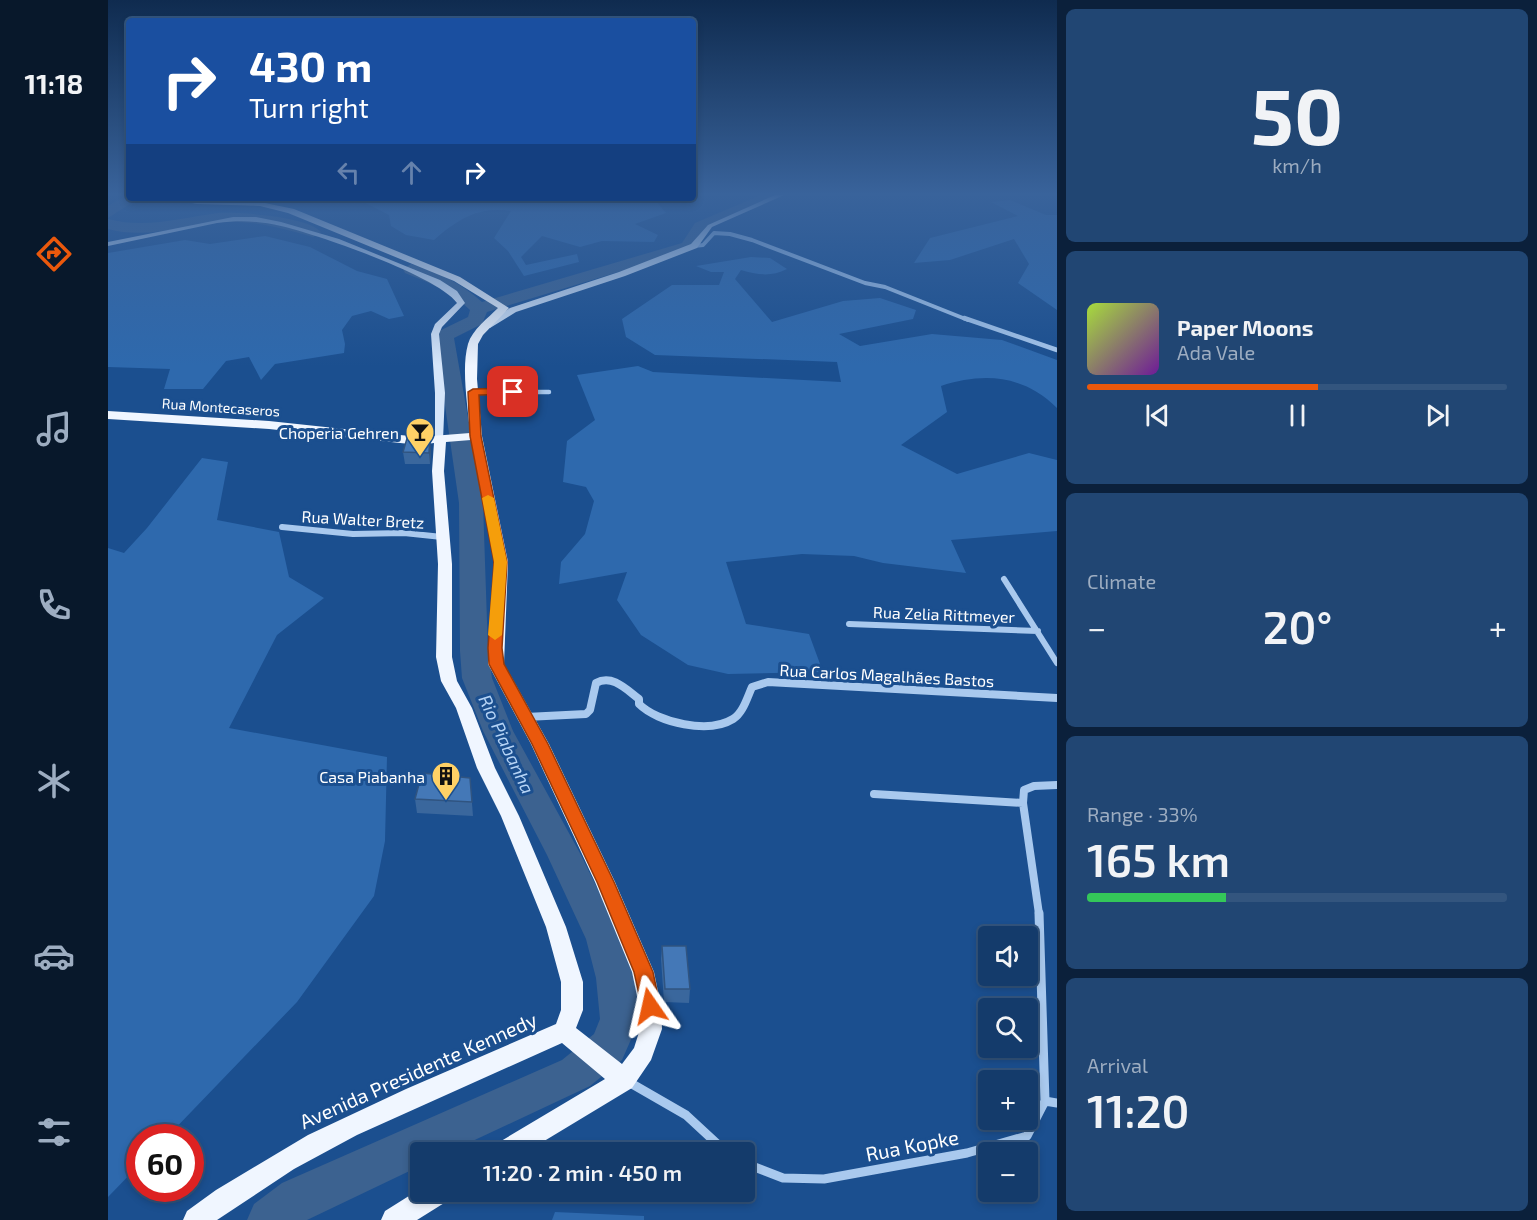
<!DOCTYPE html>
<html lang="en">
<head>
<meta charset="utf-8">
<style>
	:root { --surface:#143b6b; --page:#214673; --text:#f1f3f6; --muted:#9dadc1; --line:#33557e; --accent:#ea580c }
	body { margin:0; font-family:"Exo 2",sans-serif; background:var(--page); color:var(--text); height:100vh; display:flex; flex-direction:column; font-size:22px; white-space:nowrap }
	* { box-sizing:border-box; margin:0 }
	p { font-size:20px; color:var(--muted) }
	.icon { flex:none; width:33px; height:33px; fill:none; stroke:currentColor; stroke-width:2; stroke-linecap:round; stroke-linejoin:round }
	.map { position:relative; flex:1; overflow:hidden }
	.panel { display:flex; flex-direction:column; gap:9px; padding:9px; background:#0b203b; width:480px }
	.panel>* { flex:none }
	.banner { position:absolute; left:18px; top:18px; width:570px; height:183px; border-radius:6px; box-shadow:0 3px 9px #0003,0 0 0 2px var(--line); background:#1a4fa0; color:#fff; overflow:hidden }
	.buttons { position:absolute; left:870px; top:926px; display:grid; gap:12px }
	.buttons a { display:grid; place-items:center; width:60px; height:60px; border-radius:6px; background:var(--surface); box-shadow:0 3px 9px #0003,0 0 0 2px var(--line); font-size:30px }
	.speed { position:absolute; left:18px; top:1124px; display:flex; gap:12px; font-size:30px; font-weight:700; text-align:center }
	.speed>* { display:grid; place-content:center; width:78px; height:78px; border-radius:50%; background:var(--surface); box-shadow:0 3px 9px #0003,0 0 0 2px var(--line); line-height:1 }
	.speed .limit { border:9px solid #d22; background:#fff; color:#111 }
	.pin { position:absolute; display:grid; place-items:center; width:51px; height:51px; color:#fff; margin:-26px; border-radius:12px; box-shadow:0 3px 9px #0006 }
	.me { position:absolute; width:66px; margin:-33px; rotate:349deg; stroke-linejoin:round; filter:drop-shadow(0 0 4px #0008) }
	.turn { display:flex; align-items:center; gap:21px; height:126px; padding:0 24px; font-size:27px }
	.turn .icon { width:78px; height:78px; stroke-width:2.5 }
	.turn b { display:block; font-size:42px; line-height:51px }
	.lanes { display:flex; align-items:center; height:57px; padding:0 24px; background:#0003; justify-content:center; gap:30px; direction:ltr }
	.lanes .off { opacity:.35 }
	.big { font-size:45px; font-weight:600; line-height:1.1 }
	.panel .tile { flex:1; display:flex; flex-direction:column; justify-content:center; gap:9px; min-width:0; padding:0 21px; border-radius:9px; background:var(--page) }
	.panel .dial { align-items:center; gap:0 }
	.dial b { font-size:78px; line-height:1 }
	.song { display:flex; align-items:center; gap:18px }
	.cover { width:72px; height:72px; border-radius:9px; background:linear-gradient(135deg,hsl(80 70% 55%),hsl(280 70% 35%)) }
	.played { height:6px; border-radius:3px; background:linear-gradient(90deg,var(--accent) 55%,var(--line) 55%) }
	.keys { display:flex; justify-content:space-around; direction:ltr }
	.heat { display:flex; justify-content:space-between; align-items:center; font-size:33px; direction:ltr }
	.charge { height:9px; border-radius:4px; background:linear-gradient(90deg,#34c759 33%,var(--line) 0) }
	.trip { position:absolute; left:302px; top:1142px; width:345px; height:60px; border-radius:6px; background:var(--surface); box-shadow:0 3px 9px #0003,0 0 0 2px var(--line); font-weight:600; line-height:60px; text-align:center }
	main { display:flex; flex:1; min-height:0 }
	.dock { display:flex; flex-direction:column; width:108px; justify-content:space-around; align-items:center; background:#08182b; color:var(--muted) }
	.dock .icon { width:42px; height:42px }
	.dock .selected { color:var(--accent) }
	.dock b { font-size:27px; color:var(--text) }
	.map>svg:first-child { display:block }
</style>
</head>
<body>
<main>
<nav class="dock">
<b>11:18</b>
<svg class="icon selected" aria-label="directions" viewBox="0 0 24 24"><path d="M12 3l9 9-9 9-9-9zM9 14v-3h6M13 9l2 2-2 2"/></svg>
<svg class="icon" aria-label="music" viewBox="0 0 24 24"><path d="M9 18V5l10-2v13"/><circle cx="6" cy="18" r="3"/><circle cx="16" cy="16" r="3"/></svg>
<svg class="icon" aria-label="phone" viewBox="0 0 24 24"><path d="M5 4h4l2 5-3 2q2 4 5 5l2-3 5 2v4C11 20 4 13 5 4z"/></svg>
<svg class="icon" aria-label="climate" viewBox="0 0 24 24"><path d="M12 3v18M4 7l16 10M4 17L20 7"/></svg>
<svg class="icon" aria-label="car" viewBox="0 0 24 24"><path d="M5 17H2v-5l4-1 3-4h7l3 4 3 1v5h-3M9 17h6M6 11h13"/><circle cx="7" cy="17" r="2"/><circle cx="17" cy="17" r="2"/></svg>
<svg class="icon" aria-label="filters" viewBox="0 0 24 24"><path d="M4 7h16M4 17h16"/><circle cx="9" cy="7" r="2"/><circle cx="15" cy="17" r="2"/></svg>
</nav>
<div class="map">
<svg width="949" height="1220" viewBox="0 0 949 1220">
	<rect width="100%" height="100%" fill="#1b4f8f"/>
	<!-- green -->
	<path fill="#2e69ad" d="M248,198H545L558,213L527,224L550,235L546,242L494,241L472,247L434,236L413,257L418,265L469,254L471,262L416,276L400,251L386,238L403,211C370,206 350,219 326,240L298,235L283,226L281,215Z
		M902,200L938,215H949V310L910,283L921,264L906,239L842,260L806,263L822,238L910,216L883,202Z
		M157,236L202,247L249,271L279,279L296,316L281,319L263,311L244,316L234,330L237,344L236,353L167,364L153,380L141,357L118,361L95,389H56L62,369L0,367V253L77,240L102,244Z
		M643,257L662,258L679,269C663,277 650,275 633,270L627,279L664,322L735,301L772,298L808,310L805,319L731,334L752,346L824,334L894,340L949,360V408C916,375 876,372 833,386L839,412L793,445L849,474L921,453L949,460V531L843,540L858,573L775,563L746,556L694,554L618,562L638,624L701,634L715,672L620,674L580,665L533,635L509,600L519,572L451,584L453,562L477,534L486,501L478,487L455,482L459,441L487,420L469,375L530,366L545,372L733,382L729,362L547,355L518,337L514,319L564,285H611L616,272H603L588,266Z
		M94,458L120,462L109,520L171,532L181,577L216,598L169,635L121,728L279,757L277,841L266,896L189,1002L59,1137H32L31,1165L0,1197V548L16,553L39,528Z
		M447,1212L536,1216V1220H444Z"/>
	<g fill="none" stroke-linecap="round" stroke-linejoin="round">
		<!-- river -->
		<path fill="#3c6290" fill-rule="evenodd" d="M18,195H21V198H31L0,218V206Z
			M653,195H673L671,198L598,229L586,249L379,312L374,324L346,338L375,503L380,651L384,678L405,731L473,855L514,939L526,978L532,1019L514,1060L482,1086L341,1152H312V1166L199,1220H139L146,1204L174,1183L454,1060L486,1034L492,1019L488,978L478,939L439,855L375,731L354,678L352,651L351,503L327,336L329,332L360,317L362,310C342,291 322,283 297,273L295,269L303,264C330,271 354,284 374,302L574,243L587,223Z
			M110,213C131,212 199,216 213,232L205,237C176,229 150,221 119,222C79,224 40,240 0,229V219C38,229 72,218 110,213Z"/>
		<!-- street-far4 -->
		<path stroke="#a9c9ee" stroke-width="4" d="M586,246L595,245L606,233L622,234L644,240L757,283L777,287L860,320"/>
		<!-- street-far3 -->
		<path stroke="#a9c9ee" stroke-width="4.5" d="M856,318L949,350
			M365,392H441"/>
		<!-- street-far2 -->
		<path stroke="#a9c9ee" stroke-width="6" d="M174,527L245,534L296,533L334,537
			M896,579L949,663
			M741,624L930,631"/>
		<!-- street-far1 -->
		<path stroke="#a9c9ee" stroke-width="8" d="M418,717L478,714L482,710L488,683C504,674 518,689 531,699V704C550,723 601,734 625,719C635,713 639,698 644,687L660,682L949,698
			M766,794L915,803
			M931,914L915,803L916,790L926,786L949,785"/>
		<!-- street -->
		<path stroke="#a9c9ee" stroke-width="9" d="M519,1081L578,1115L618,1152
			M937,1101L949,1103
			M636,1163L675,1178L716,1179L859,1153L919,1136L937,1101L931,913"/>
		<!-- secondary -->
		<path fill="#d6e6fa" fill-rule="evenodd" d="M667,195H676L604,227L589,248L517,276L408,312L382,328L375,326L402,308L511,272L583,244L600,225Z
			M125,217H148L173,222L231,239L332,280L349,291L357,303L334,327L331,334L337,393L335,440L332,441L327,438V393L323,334L327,324L349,303C330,276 208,234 173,226C152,221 131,220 109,223L0,246V242Z"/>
		<!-- primary -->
		<path fill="#f0f6ff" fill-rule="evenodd" d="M57,198L152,202L186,209L352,277L401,308L375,335L370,344L369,379L374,436L400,562L396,664L441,744L507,882L546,972L553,1006L554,1029L543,1060L524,1088L418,1152H384L388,1144L497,1079L454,1043L249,1135L186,1169L109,1220H75L79,1211L108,1190L200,1135L298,1089L448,1024L453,1010V982L438,927L393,816L369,768L348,708L333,681L328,657L330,564L324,471L326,443L311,445L161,429L0,419V411L161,421L311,437L362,433C360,407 353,369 360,344C364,330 380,318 390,308L346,281L180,213L152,206L89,204ZM363,440L386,562L380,664L423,744L487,882L524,972L531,1006L532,1029L526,1048L514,1064L468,1028L475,1010V982L458,927L411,816L387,768L364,708L349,681L344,657V564L336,471L338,442Z
			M312,1189L344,1191L341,1200L309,1220H273L277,1211Z"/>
	</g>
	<!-- wall -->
	<path fill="#3a679d" d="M323,449L322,464H297L295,452Z
		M362,778L365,816L309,813L307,799Z
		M554,946L582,989L581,1003L556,1002L553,959Z"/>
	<!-- shaded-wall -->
	<path fill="#305480" d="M322,437L323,449L322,464L321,453Z"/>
	<!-- building -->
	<path fill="#4478b7" stroke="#305480" stroke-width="1.5" d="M300,435L322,437L321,453L295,452Z
		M314,773L362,778L364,802L307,799Z
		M554,946H578L582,989H557Z"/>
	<!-- sky -->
	<linearGradient id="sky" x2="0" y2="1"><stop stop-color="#0f2b4f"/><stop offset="0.53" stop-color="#39639b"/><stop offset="1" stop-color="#39639b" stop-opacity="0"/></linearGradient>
	<rect width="949" height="366" fill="url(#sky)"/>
	<!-- route -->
	<path fill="#ea580c" stroke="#983908" stroke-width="1.5" d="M405,388L410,392L409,394L371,395L373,436L399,562L394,648L396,664L440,744L506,882L545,972L552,1006L549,1012L542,1015L535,1012L526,972L489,882L424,744L381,664L380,648L386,562L362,436L360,392L365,389Z"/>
	<!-- slow -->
	<path fill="#f59e0b" d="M380,495L386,498L399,562L394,635L387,640L380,635L386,562L374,498Z"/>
	<!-- icons -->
	<defs>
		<g id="bar-pin" transform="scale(1.5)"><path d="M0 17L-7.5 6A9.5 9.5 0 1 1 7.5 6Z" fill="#ffd166" stroke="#1b4f8f"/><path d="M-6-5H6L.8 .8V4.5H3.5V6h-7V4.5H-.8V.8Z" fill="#111"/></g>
		<g id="building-pin" transform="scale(1.5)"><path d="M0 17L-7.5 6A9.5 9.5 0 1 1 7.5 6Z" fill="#ffd166" stroke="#1b4f8f"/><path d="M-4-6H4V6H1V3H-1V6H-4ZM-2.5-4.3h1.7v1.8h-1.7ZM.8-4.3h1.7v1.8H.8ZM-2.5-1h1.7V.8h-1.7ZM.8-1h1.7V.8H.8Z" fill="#111"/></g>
	</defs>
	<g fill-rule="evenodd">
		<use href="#bar-pin" x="312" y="432"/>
		<use href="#building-pin" x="338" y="776"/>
	</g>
	<g text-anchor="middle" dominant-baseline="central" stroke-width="6" stroke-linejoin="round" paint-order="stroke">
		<!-- far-street labels -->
		<g font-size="14" fill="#fff" stroke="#1b4f8f">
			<text transform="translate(113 407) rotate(4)">Rua Montecaseros</text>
		</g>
		<!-- poi labels -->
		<g font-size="16" fill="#fff" stroke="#1b4f8f" text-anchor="end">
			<text x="291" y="432">Choperia Gehren</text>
			<text x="317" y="776">Casa Piabanha</text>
		</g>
		<!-- street labels -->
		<g font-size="16" fill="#fff" stroke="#1b4f8f">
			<text transform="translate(255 519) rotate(3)">Rua Walter Bretz</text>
			<text transform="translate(836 614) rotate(2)">Rua Zelia Rittmeyer</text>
			<text transform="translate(779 675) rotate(3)">Rua Carlos Magalhães Bastos</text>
		</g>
		<!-- water labels -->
		<g font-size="18" font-style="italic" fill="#b5d3f5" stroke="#1b4f8f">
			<text transform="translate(399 744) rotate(65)">Rio Piabanha</text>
		</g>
		<!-- near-street labels -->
		<g font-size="20" fill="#fff" stroke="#1b4f8f">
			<text transform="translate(310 1070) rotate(-24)">Avenida Presidente Kennedy</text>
			<text transform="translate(804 1145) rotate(-11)">Rua Kopke</text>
		</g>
	</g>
</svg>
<div class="buttons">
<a><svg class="icon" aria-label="sound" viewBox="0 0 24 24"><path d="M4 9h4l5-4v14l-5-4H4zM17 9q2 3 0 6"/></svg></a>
<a><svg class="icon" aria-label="search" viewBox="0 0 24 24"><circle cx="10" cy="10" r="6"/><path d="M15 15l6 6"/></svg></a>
<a>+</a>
<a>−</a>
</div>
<div class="speed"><div class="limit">60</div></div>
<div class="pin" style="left:405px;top:392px;background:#d93025"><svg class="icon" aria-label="arrive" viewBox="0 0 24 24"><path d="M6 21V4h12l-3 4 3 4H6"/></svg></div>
<svg class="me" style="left:542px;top:1006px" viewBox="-20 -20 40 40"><path d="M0-17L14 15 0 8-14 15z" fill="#ea580c" stroke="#fff" stroke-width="4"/></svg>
<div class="trip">11:20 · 2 min · 450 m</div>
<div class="banner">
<div class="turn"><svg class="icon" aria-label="right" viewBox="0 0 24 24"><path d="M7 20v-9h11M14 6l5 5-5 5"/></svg><div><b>430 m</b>Turn right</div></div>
<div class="lanes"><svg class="icon off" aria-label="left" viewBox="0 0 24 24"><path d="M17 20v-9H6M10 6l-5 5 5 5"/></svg><svg class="icon off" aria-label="ahead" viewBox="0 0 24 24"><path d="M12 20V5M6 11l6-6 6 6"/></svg><svg class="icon" aria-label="right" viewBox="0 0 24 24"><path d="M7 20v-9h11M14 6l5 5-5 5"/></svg></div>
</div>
</div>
<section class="panel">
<div class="tile dial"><b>50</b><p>km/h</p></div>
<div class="tile">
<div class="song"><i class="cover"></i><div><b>Paper Moons</b><p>Ada Vale</p></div></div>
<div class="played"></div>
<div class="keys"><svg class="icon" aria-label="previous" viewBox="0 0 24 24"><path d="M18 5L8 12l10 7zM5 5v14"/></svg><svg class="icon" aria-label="pause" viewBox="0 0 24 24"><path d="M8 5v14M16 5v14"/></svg><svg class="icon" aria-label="next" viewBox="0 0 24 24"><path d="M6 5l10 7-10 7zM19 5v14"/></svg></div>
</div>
<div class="tile"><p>Climate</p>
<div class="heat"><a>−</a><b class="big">20°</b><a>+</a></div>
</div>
<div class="tile"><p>Range · 33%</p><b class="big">165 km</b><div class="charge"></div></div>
<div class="tile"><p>Arrival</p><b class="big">11:20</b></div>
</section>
</main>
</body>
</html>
